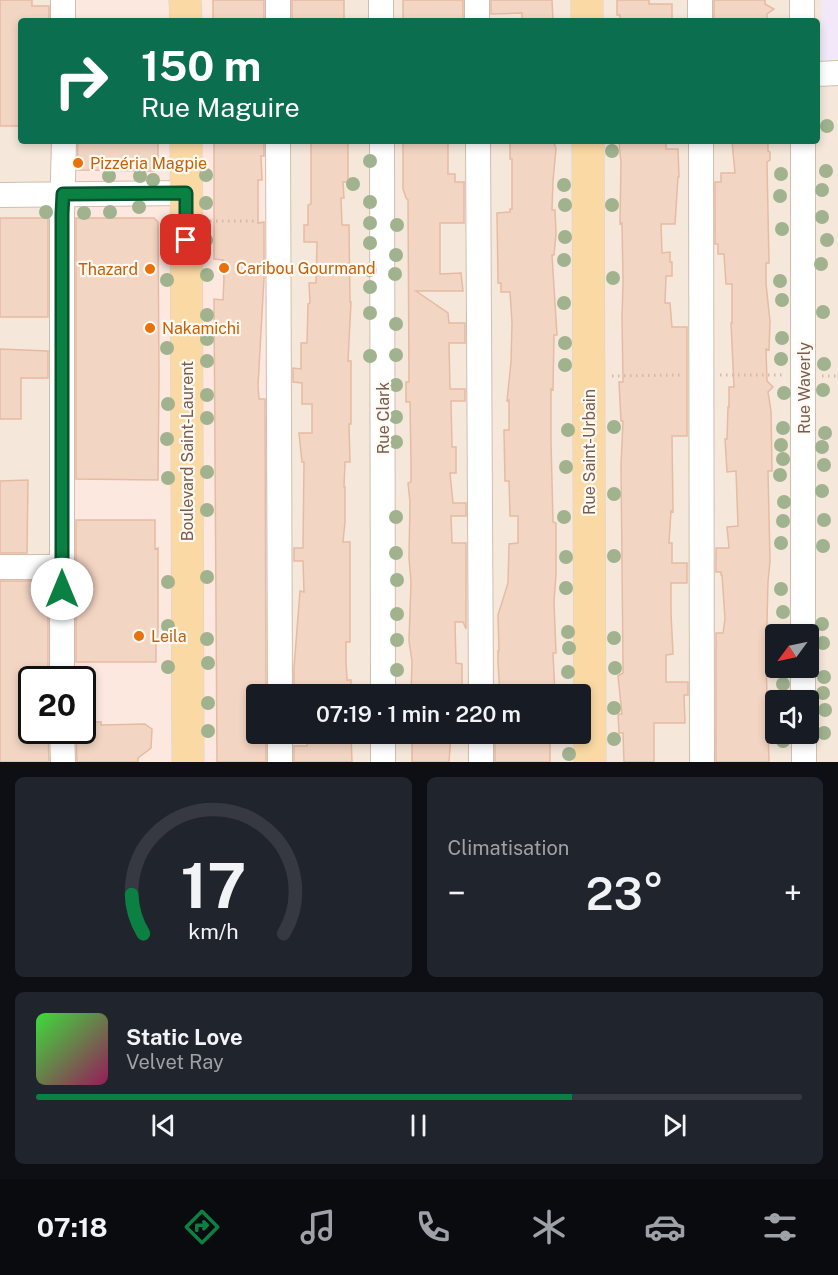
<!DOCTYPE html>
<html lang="fr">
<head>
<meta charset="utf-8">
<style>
	:root { --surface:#171b24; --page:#20242c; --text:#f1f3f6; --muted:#9ea1a6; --line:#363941; --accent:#0b8043 }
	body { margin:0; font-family:"Public Sans",sans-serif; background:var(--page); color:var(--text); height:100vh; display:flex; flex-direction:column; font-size:22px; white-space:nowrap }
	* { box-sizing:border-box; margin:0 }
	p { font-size:20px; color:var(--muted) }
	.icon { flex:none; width:33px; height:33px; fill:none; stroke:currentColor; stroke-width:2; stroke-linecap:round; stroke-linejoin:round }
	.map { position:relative; height:762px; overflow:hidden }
	.details { display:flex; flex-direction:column; gap:15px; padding:15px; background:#0d0f14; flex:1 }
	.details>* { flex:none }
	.guide { position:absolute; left:18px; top:18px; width:802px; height:126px; border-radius:6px; box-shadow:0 3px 9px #0003; background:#0b6e4f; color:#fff; overflow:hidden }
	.needle { width:39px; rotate:237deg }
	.buttons { position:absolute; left:765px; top:624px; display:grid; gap:12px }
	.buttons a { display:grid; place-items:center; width:54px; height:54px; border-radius:6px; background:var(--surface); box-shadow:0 3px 9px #0003; font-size:30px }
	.speed { position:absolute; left:18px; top:666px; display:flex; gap:12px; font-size:30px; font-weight:700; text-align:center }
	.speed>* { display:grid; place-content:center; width:78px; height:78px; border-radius:50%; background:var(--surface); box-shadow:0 3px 9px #0003; line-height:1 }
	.speed .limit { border:3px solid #111; border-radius:9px; background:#fff; color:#111 }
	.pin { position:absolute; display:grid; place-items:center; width:51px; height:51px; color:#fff; margin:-26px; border-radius:12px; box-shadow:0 3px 9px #0006 }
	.me { position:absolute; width:66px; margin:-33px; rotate:0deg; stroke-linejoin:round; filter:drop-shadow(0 0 4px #0008) }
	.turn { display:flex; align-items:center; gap:21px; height:126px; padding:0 24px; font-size:27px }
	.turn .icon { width:78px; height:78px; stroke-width:2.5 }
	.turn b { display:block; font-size:42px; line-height:51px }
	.big { font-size:45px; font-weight:600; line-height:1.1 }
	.details .widget { flex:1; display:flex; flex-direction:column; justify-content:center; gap:9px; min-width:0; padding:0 21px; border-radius:9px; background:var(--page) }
	.details .dial { align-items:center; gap:0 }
	.dial svg { height:156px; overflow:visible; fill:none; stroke:var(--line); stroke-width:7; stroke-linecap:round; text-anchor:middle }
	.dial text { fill:var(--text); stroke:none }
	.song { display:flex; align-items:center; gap:18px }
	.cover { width:72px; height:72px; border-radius:9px; background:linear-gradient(135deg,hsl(120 70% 55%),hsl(330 70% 35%)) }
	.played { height:6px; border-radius:3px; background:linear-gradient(90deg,var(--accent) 70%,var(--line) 70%) }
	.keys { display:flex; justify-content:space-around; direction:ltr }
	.heat { display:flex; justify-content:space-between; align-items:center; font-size:33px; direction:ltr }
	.details .tiles { flex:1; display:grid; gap:15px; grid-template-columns:1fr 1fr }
	.widget:last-child { grid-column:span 2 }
	.trip { position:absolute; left:246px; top:684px; width:345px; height:60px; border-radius:6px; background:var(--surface); box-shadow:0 3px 9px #0003; font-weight:600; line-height:60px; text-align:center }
	.tabs { display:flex; height:96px; justify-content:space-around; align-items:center; background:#090b0e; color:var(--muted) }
	.tabs .icon { width:42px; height:42px }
	.tabs .on { color:var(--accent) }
	.tabs b { font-size:27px; color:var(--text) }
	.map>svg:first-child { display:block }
</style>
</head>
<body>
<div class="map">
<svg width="838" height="762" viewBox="0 0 838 762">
	<rect width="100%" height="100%" fill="#fdf6ec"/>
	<!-- residential -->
	<path fill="#f5e8da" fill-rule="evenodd" d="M0,0H55V21H21V141H55L60,578H0Z
		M282,0H838V762H278L279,734H580V694H279L281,141H818V21H282ZM776,634H808V668H776ZM776,700H808V734H776Z"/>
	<!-- commercial -->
	<path fill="#fde8e0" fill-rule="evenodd" d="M71,0H282V21H71Z
		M71,141H281V694H256V734H281V762H0V578H60ZM32,680H82V730H32Z"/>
	<!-- education -->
	<path fill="#f3e8fa" d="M821,0H838V65H821Z"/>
	<!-- building -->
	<path fill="#f3d5c3" stroke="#e6bba3" stroke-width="1.5" d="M0,0H32V6H49V21H21V126H0Z
		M213,0H264V21H213Z
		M292,0H344V21H292Z
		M403,0H463V21H403Z
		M491,0H552L553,21H522V13L491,14Z
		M617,0H649V4H672V21H620V15H617Z
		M714,0H765V4L774,9L767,14V21H714Z
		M78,141H158V166L154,171L77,170Z
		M214,141H264V156H261L262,180H258V223L264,222V278L258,386L259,399H265L266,694H256V734H266V762H217L214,299L223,300L224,279L223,260L214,259Z
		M311,141L348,142V182H343L344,198H341L342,225H349L350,302H351L348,361H351V424H349L350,462H345L344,487H345V522L343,542H350V642H346V662L347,680H351V694H308V692H294V668L300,591L304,592L303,561H294V548H303L304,462H302L299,433H312V404H302V383L293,382V368L301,369V343H307L308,304L310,303L309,283H316L317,242H304V225H308V205L311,204Z
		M403,141L448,142V174H455V182H464V223H440V274L461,273L463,291H416L448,313L449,323H465V343H449L450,389H465V401H451L452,447H456V473H450L453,503H466V516H451L452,543H466V629L463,622H455L456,663L462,664V694H411L412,661L409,641L411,582L409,558L410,502L408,483L411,482V462L410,402H406V382H409L408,200L406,198L403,189Z
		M510,141H551L555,145L556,149L553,181L552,210H555L556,234L554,255H552L557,335H554L553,390L551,389V441L553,522L556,523V574L554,602L556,653H553L555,694H500L498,663V651H499L498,615L508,583L509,544L518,543V516H510L509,481H505L504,433V430H509V400L507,401L511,362L512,323L510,292H501V283H498L497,213L510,212V209H512V159H510Z
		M619,141H666V149H678L679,177H678L675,224H661L662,253L670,252V262H672V276H666L665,303H670L672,327H687V436H672L673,512L671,511L669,543H672V563H687V583H671V613L673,654L666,655V682H688V695H684L685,723H654V762H624L623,733H619L618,714H622L618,676L623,673V663L621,466L623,421H621L619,382H623L622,318L623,282L622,223L620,224L621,163Z
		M732,141H768V151L770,152V160L767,162L769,263H766V284L770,321L769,350L766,349L767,381L773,387L768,392L771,411L772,471H768L770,561L768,582L766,662L769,762H716V633H723L725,619L722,575H721V572H716V548H729L727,527L738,526L736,471L727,472L725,439H727L728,407H729V387H734L731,323H732V284H726L724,254H718V244H715V182H721V173H735Z
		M0,218H48V317H0Z
		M76,218H154L158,222L159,377L158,480L76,479Z
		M0,349L48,351V378H21V419H0Z
		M28,480L27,553H0V481Z
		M76,520H155V549L158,548V642H156V662H76Z
		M0,581H48V680H32V730H48L49,762H0Z
		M82,722H101V725L145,724L152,729L151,748L138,758V762H77L76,730H82Z
		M320,734H351L352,762H294V746H307L308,742H319Z
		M412,734H451L449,762H412Z
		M495,734H550V762H495Z"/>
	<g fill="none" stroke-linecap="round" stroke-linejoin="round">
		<!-- minor casing -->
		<g stroke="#d1beb0" stroke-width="26">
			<path id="minor" d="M63,0V21
				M278,0V21
				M381,0V21
				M477,0V21
				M700,0V21
				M802,0V21
				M818,74L838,73
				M278,141L280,694
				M382,141L383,694
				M478,141L481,694
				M701,141L702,762
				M0,195L186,193
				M0,567H62
				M803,634V141
				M803,668V700
				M62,680V214L64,141
				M62,730L63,762
				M280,734V762
				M481,734V762
				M804,734V762
				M383,762V734"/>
		</g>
		<!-- major casing -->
		<g stroke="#dad1cd" stroke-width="33">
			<path id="major" d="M185,0L186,21
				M587,0V21
				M186,141L188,762
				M588,141L590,762"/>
		</g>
		<!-- path -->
		<path stroke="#d9b8a5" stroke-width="3" stroke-dasharray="1.5 4.5" stroke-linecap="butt" d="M210,221H258
			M720,375H783
			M612,376L681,375
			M822,376H838"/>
		<!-- minor -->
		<use href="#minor" stroke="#fff" stroke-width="24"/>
		<!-- major -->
		<use href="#major" stroke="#fbd9a5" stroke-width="32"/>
	</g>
	<!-- trees -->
	<g fill="#a0b28e">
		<circle cx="827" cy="126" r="7"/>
		<circle cx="612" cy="151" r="7"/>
		<circle cx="370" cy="161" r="7"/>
		<circle cx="826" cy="171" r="7"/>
		<circle cx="781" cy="174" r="7"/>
		<circle cx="206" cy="175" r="7"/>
		<circle cx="109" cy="176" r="7"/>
		<circle cx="140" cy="176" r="7"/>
		<circle cx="153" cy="180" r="7"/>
		<circle cx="353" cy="184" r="7"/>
		<circle cx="564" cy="185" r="7"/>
		<circle cx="822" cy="190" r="7"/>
		<circle cx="780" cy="196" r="7"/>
		<circle cx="370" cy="202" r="7"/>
		<circle cx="206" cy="203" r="7"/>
		<circle cx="565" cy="205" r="7"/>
		<circle cx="612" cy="205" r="7"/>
		<circle cx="139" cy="207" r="7"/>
		<circle cx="46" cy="212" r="7"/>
		<circle cx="110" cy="212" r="7"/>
		<circle cx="84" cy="213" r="7"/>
		<circle cx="822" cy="217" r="7"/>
		<circle cx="370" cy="223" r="7"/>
		<circle cx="397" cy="225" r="7"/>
		<circle cx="782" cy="229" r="7"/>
		<circle cx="565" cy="237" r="7"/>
		<circle cx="206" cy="240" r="7"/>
		<circle cx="827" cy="240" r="7"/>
		<circle cx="370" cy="243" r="7"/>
		<circle cx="167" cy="247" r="7"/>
		<circle cx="396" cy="255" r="7"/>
		<circle cx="564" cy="260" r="7"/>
		<circle cx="821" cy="264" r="7"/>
		<circle cx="370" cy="270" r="7"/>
		<circle cx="395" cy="274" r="7"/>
		<circle cx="207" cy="275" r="7"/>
		<circle cx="613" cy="278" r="7"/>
		<circle cx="167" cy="280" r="7"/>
		<circle cx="780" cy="281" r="7"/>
		<circle cx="370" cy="287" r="7"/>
		<circle cx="782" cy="300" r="7"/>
		<circle cx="564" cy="303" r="7"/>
		<circle cx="823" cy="312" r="7"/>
		<circle cx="370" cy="313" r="7"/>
		<circle cx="207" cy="315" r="7"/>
		<circle cx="396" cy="324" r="7"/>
		<circle cx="782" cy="338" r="7"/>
		<circle cx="207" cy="339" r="7"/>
		<circle cx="565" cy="343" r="7"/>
		<circle cx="167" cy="348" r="7"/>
		<circle cx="396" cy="355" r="7"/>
		<circle cx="370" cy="356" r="7"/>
		<circle cx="781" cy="359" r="7"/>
		<circle cx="207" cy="361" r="7"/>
		<circle cx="824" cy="364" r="7"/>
		<circle cx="565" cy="365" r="7"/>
		<circle cx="396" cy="385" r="7"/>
		<circle cx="823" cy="390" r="7"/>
		<circle cx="784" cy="393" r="7"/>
		<circle cx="207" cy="395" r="7"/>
		<circle cx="168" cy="404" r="7"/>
		<circle cx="396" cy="417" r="7"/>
		<circle cx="207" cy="418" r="7"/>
		<circle cx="614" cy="427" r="7"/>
		<circle cx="783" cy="428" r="7"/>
		<circle cx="568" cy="430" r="7"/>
		<circle cx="825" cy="433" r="7"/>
		<circle cx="167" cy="439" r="7"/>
		<circle cx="396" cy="442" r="7"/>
		<circle cx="781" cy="445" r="7"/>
		<circle cx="822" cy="447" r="7"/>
		<circle cx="783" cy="459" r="7"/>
		<circle cx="824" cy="465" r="7"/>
		<circle cx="566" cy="467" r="7"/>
		<circle cx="207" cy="472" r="7"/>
		<circle cx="780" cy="475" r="7"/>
		<circle cx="168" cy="478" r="7"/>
		<circle cx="822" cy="491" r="7"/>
		<circle cx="614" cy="494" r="7"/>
		<circle cx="784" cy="502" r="7"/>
		<circle cx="207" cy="510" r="7"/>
		<circle cx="396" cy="517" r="7"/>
		<circle cx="564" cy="517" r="7"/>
		<circle cx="824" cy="520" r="7"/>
		<circle cx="783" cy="521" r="7"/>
		<circle cx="781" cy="543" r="7"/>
		<circle cx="823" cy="546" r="7"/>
		<circle cx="396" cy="553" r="7"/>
		<circle cx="614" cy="556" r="7"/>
		<circle cx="566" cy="557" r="7"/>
		<circle cx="207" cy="577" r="7"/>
		<circle cx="397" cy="580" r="7"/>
		<circle cx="168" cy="582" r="7"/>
		<circle cx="566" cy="588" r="7"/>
		<circle cx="781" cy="589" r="7"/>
		<circle cx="783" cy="612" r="7"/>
		<circle cx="397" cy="614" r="7"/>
		<circle cx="822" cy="624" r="7"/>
		<circle cx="168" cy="626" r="7"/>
		<circle cx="568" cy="632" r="7"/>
		<circle cx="614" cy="638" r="7"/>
		<circle cx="207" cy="639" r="7"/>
		<circle cx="397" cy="640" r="7"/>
		<circle cx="823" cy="643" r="7"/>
		<circle cx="569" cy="648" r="7"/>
		<circle cx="208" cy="663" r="7"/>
		<circle cx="168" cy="667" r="7"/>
		<circle cx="615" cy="668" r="7"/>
		<circle cx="397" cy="670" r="7"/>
		<circle cx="568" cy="672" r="7"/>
		<circle cx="824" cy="677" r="7"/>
		<circle cx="783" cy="684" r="7"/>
		<circle cx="823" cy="693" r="7"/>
		<circle cx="208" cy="703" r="7"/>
		<circle cx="614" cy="708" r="7"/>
		<circle cx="825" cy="710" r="7"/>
		<circle cx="208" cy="731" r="7"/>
		<circle cx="824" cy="733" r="7"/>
		<circle cx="614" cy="739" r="7"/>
		<circle cx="783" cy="741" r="7"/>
		<circle cx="569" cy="754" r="7"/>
	</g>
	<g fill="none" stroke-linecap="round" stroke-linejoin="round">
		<!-- route casing -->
		<g stroke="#07532c" stroke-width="15">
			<path id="route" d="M62,589V214L63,194L186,193V240"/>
		</g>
		<!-- route -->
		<use href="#route" stroke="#0b8043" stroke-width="10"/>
	</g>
	<!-- markers -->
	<g fill="#e8710a" stroke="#fffaf3" stroke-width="2">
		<circle cx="78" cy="163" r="6"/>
		<circle cx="224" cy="268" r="6"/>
		<circle cx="150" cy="269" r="6"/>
		<circle cx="150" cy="328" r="6"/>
		<circle cx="139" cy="636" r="6"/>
	</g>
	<g text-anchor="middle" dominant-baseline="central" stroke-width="4.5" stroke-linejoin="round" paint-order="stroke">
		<!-- food labels -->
		<g font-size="16" fill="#c56008" stroke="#fffaf3" text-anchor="start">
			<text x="90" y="163">Pizzéria Magpie</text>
			<text x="236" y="268">Caribou Gourmand</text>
			<text x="138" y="269" text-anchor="end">Thazard</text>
			<text x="162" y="328">Nakamichi</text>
			<text x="151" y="636">Leila</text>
		</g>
		<!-- street labels -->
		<g font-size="16" fill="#7a5c4d" stroke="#fffaf3">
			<text transform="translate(804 388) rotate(-90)">Rue Waverly</text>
			<text transform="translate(383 418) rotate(-90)">Rue Clark</text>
			<text transform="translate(187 451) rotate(-90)">Boulevard Saint-Laurent</text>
			<text transform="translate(589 452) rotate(-90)">Rue Saint-Urbain</text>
		</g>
	</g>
</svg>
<div class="buttons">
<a><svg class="needle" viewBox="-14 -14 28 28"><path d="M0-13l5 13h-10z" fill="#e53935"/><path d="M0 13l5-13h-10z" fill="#9ea1a6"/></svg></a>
<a><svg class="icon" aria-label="sound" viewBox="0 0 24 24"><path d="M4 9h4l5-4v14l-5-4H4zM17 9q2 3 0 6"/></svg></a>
</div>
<div class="speed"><div class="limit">20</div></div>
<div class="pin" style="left:186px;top:240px;background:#d93025"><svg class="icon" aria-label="arrive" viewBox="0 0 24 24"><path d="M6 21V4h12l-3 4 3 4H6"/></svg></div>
<svg class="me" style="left:62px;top:589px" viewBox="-20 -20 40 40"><circle r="19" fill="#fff"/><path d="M0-13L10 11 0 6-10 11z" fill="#0b8043"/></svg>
<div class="trip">07:19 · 1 min · 220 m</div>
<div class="guide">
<div class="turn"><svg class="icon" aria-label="right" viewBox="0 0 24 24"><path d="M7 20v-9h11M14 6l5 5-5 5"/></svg><div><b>150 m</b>Rue Maguire</div></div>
</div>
</div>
<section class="details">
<div class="tiles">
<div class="widget dial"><svg viewBox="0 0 100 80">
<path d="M14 69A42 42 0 1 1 86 69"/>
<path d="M14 69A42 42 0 0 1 8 49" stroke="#0b8043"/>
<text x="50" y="56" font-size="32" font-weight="700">17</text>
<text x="50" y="72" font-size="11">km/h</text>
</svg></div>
<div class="widget"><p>Climatisation</p>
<div class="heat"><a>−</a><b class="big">23°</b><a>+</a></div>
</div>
<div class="widget">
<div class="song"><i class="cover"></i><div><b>Static Love</b><p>Velvet Ray</p></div></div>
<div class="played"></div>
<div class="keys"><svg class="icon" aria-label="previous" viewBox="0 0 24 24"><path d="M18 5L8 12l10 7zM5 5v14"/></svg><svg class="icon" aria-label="pause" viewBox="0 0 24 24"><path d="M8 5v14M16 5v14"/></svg><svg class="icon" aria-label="next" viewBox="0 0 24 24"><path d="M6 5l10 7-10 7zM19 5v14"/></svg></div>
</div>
</div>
</section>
<nav class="tabs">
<b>07:18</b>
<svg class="icon on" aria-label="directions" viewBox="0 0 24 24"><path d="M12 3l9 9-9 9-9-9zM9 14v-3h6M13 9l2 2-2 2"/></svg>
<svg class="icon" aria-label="music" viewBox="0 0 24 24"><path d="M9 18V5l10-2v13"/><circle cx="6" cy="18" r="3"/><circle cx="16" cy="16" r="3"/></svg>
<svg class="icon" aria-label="phone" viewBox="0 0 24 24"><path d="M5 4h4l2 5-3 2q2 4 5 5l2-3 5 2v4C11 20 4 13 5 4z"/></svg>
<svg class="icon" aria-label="climate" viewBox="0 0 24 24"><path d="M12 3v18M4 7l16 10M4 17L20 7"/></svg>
<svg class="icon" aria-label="car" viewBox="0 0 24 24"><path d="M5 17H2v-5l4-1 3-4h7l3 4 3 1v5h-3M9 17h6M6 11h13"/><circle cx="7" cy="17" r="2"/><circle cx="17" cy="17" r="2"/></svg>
<svg class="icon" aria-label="filters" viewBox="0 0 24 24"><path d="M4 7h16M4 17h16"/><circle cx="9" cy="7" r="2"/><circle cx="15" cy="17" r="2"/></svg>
</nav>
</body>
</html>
